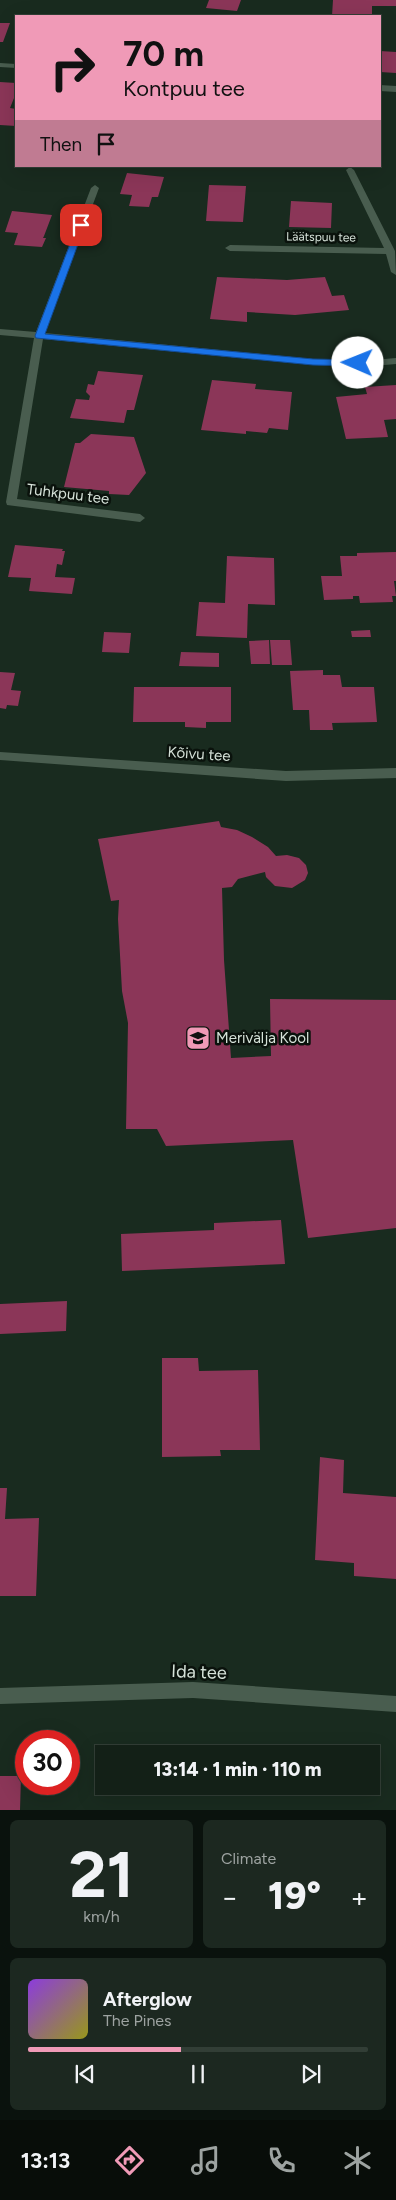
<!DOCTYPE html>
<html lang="en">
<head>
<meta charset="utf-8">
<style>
	:root { --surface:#132017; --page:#1c2820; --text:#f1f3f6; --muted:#9da3a1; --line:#323e36; --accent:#f09ab7 }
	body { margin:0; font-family:Figtree,sans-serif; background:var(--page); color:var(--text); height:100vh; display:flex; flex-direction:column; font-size:19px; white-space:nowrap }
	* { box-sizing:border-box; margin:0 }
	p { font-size:16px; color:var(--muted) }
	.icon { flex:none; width:28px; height:28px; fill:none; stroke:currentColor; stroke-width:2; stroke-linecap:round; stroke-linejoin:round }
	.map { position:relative; height:1810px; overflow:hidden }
	.drawer { display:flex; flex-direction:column; gap:10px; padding:10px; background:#0a120d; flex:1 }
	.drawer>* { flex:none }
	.hud { position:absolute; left:15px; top:15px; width:366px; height:152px; border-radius:0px; box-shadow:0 5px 20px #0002,0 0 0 1px var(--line); background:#f09ab7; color:#111; overflow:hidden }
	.speed { position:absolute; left:15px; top:1730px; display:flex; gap:10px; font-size:25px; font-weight:700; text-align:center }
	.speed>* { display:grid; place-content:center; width:65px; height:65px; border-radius:50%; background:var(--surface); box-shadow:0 5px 20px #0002,0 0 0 1px var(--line); line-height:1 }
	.speed .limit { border:8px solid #d22; background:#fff; color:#111 }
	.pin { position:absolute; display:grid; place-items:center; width:42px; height:42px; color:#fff; margin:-21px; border-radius:10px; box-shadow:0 2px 8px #0006 }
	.me { position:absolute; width:55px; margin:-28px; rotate:271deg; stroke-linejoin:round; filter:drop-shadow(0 0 4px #0008) }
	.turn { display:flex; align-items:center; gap:18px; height:105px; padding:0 25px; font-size:22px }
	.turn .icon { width:65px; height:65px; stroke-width:2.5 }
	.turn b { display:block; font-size:35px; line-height:42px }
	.then { display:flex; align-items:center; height:48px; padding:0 25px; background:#0003; gap:10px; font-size:19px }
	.big { font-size:38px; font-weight:800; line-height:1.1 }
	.drawer .widget { flex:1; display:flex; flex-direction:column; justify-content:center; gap:8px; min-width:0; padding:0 18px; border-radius:8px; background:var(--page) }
	.drawer .dial { align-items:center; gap:0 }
	.dial b { font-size:65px; line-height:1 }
	.song { display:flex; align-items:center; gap:15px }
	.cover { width:60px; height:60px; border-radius:8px; background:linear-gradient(135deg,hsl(270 70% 55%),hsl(60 70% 35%)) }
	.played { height:5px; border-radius:2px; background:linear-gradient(90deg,var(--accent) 45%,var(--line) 45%) }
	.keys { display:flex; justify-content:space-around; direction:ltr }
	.heat { display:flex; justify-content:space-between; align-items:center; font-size:28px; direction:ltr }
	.drawer .tiles { flex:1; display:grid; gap:10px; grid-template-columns:1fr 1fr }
	.widget:last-child { grid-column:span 2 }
	.trip { position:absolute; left:95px; top:1745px; width:285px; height:50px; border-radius:0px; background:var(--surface); box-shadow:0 5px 20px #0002,0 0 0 1px var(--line); font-weight:800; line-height:50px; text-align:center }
	.dock { display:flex; height:80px; justify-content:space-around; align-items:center; background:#080d09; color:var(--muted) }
	.dock .icon { width:35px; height:35px }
	.dock .selected { color:var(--accent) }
	.dock b { font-size:22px; color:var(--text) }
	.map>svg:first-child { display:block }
</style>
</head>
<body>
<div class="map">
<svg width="396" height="1810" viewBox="0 0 396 1810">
	<rect width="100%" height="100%" fill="#192b1f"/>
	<!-- building -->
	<path fill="#8b3658" d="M209,0H241L237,11L206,8Z
		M333,0H396V6H372V16H332Z
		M0,23H10L3,42H0Z
		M380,51L396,52V73L380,72Z
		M0,82L16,83V93L10,108L16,109V126L0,125Z
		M127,173L164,177L158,197H152L149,207L129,206L132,195L120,194Z
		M209,185L246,186L243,222L206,221Z
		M291,201L332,203L331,228L289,227Z
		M12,211L52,215L44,236L43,238H46L42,247L14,245L18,233L5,232Z
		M217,277L287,280L325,277L332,296L344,295L349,310L295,315L247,312V322L210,319Z
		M98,371L143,375L134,410H127L124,423L70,418L76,399L89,400L90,396L86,392L88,384L94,385Z
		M212,380L256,384L255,389L292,392L288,430L269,428L267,433L246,431V434L201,430Z
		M396,385V419L384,420L388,437L346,439L336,397L367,394L365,387Z
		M91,434L134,437L146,473L129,495L109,494V491L64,487L75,443H80Z
		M15,545L63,549L62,551H65L62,565L57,564L55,577L75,578L72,594L29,591L31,578L8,577Z
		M396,552V581H394L396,596H392L393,602L360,603L359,596H353V599L324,600L321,576H342L340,556H357V553Z
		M227,556L274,558L275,605L248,604L247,638L196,636L199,602L225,603Z
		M370,630L371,637H352L351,631Z
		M104,632L131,633L129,653L102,652Z
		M269,640L270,664H251L249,641Z
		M270,640H290L292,665H272Z
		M181,652L219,653V667L179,666Z
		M323,670V675H340L342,687H374L377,722L332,723L333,730H310L309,710H293L290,671Z
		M0,672L15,673L11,690L21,691L18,706L7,705L6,709L0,708Z
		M134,687H231V722H206V728L185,727V722H133Z
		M219,821L221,827L237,830L252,837L268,847L276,856L287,855L299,858L306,865L308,873L305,880L292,888L275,886L266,877L265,872L238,879L232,887L222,888L224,960L231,1058L271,1056L270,999L396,1000V1228L308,1238L293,1140L166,1146L157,1129H126L128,1023L122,991L118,919L119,900L111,901L98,839Z
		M281,1220L285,1264L122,1271L121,1234L214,1230V1223Z
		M67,1301L66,1331L0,1334V1304Z
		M162,1358H198L199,1371L258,1370L260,1450H220L221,1456L162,1457Z
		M320,1457L344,1460L343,1493L396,1497V1579L354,1576V1563L315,1560Z
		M0,1488H7L5,1519L39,1518L36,1596H0Z
		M0,1776H21L20,1810H0Z"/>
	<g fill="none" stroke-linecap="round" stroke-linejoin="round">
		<!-- minor -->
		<path fill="#495d4f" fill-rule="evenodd" d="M0,63L16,64V68L0,67Z
			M380,85L396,86V92L380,91Z
			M350,167L354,170L395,251L396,275L391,272L386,254L230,251L225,248L230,245L384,248L346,170Z
			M95,185L99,188L45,333L313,359L373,360L396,358V364L373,366L313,365L43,339L17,499L140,514L145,518L140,522L7,505L6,502L34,338L0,335V329L36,332L91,188Z
			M0,752L286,771L396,768V778L286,781L0,760Z
			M193,1682L396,1696V1712L193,1698L0,1704V1688Z"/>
	</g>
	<!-- route -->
	<path fill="#1a73e8" stroke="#114b97" d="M78,223L85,225L45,334L313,359L358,360L363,363L358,366L313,365L36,338L35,336Z"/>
	<!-- icons -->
	<defs>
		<g id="school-square" transform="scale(1.25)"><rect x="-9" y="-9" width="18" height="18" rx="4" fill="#f09ab7" stroke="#0a120c"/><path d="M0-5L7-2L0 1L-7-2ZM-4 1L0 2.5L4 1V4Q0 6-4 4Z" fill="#111"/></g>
	</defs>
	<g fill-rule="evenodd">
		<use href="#school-square" x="198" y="1038"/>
	</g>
	<g text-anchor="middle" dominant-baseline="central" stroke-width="5" stroke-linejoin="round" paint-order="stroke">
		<!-- far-street labels -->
		<g font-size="12" fill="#d6e2d9" stroke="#0a120c">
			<text transform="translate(321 237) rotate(1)">Läätspuu tee</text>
		</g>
		<!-- street labels -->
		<g font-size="15" fill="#d6e2d9" stroke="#0a120c">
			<text transform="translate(68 494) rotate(7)">Tuhkpuu tee</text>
			<text transform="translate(199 754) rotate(4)">Kõivu tee</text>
		</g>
		<!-- poi labels -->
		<g font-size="15" fill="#d6e2d9" stroke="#0a120c" text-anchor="start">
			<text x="216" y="1038">Merivälja Kool</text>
		</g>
		<!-- near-street labels -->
		<g font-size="18" fill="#d6e2d9" stroke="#0a120c">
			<text transform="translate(199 1672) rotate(2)">Ida tee</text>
		</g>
	</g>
</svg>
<div class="speed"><div class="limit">30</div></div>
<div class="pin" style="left:81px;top:225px;background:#d93025"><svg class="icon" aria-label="arrive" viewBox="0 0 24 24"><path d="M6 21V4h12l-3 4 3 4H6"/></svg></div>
<svg class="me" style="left:358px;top:363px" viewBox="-20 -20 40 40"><circle r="19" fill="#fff"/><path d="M0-13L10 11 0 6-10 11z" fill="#1a73e8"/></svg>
<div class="trip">13:14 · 1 min · 110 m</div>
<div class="hud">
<div class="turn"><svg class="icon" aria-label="right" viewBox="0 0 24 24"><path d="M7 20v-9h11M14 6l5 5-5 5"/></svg><div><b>70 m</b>Kontpuu tee</div></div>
<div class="then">Then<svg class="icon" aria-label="arrive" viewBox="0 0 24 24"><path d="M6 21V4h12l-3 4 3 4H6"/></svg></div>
</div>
</div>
<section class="drawer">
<div class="tiles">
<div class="widget dial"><b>21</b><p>km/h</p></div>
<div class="widget"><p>Climate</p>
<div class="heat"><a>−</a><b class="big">19°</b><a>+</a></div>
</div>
<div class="widget">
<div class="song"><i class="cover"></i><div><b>Afterglow</b><p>The Pines</p></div></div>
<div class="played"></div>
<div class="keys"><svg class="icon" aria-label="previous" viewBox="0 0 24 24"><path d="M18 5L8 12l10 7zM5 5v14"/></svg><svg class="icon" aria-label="pause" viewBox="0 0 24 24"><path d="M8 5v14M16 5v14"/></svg><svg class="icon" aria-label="next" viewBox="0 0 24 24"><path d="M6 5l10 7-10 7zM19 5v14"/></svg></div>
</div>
</div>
</section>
<nav class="dock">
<b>13:13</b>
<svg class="icon selected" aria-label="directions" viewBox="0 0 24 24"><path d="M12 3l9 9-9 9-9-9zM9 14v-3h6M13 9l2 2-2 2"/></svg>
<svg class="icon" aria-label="music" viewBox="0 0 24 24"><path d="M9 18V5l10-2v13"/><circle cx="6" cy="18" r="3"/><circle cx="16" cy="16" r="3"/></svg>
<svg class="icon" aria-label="phone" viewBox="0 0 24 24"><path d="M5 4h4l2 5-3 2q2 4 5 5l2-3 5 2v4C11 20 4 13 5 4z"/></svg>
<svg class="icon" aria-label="climate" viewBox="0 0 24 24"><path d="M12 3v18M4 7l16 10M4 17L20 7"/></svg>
</nav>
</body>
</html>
